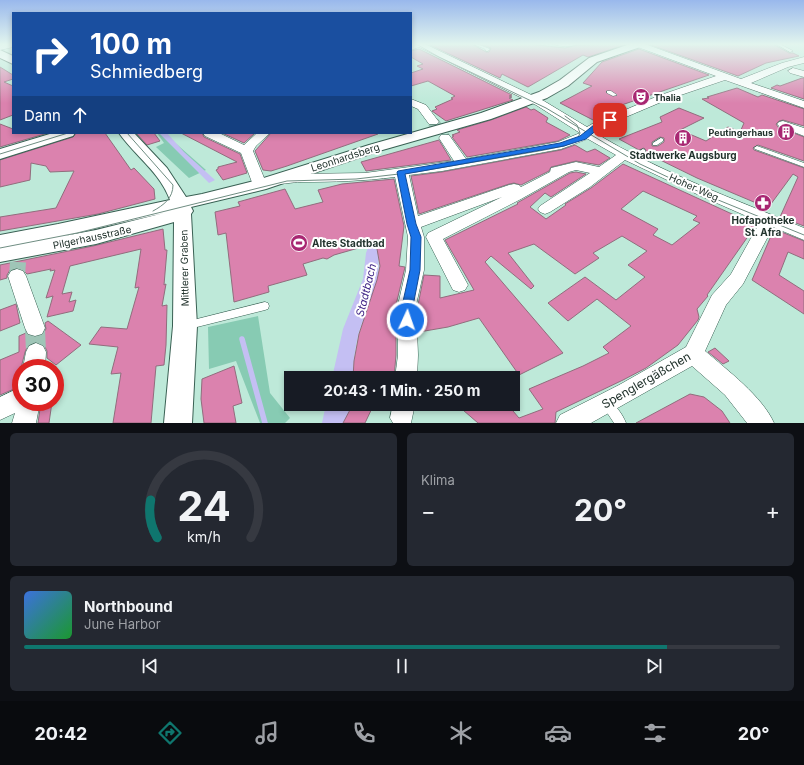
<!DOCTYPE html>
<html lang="de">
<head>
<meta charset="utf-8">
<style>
	:root { --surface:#171b24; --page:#242831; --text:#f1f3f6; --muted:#9ea1a6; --line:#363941; --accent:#0f766e }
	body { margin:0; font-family:Inter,sans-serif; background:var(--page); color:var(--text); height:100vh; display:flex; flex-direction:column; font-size:15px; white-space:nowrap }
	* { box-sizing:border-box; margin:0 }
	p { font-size:13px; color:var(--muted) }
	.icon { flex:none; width:22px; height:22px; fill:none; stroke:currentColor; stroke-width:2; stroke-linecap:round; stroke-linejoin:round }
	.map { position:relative; height:423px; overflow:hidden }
	.sheet { display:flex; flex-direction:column; gap:10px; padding:10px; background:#0d0f14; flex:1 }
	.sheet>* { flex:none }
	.banner { position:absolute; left:12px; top:12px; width:400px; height:122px; border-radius:0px; box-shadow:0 2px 6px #0003; background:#1a4fa0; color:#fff; overflow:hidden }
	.speed { position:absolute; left:12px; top:359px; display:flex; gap:8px; font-size:20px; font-weight:700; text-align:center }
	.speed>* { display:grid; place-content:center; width:52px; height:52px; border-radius:50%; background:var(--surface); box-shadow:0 2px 6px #0003; line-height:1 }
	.speed .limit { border:6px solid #d22; background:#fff; color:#111 }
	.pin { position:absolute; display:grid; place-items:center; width:34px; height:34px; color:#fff; margin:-17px; border-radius:8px; box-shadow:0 2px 6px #0006 }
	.me { position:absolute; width:44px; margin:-22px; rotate:3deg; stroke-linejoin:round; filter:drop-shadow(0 0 3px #0008) }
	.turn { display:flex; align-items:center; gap:14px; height:84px; padding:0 12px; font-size:18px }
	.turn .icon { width:52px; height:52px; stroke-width:2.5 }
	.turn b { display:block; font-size:28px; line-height:34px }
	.then { display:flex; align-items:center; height:38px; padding:0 12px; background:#0003; gap:8px; font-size:15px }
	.big { font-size:30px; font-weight:700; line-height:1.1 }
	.sheet .widget { flex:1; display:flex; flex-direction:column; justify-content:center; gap:6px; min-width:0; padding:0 14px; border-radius:6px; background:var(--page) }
	.sheet .dial { align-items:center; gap:0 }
	.dial svg { height:104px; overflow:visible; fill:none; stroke:var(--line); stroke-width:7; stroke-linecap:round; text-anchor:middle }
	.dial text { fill:var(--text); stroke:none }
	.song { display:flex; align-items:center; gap:12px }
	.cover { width:48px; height:48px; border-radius:6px; background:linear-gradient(135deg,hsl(220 70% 55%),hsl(130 70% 35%)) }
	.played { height:4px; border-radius:2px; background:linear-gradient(90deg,var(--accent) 85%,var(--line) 85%) }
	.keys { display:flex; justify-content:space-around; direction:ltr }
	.heat { display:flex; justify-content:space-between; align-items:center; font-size:22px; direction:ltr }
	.sheet .tiles { flex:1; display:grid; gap:10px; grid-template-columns:1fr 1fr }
	.widget:last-child { grid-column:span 2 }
	.trip { position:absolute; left:284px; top:371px; width:236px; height:40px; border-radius:0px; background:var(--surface); box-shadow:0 2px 6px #0003; font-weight:700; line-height:40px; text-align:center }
	.menu { display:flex; height:64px; justify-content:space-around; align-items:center; background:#090b0e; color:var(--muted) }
	.menu .icon { width:28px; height:28px }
	.menu .active { color:var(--accent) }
	.menu b { font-size:18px; color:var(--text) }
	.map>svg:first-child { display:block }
</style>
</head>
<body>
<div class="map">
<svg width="804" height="423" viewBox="0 0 804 423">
	<rect width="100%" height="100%" fill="#bee9d9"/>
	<!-- green -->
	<path fill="#87cbb3" d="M157,133H164L206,170L189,178L156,147L164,143Z
		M258,316L270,393L290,418L285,423H260L236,361L209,369L208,327Z"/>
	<!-- water -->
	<path fill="#c4bff3" d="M159,133H167L184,152L215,180L209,183Z
		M320,218L379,238C376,254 381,264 377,280C372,298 365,315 359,332C355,347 353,363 353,378H332L343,329L363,279L366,253L369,245L334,255Z
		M326,404H351V408L343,423H322Z"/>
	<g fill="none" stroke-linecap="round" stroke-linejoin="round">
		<!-- stream -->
		<path stroke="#c4bff3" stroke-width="5.5" d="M242,339L265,423"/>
	</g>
	<!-- building -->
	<path fill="#db82ae" stroke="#916d7d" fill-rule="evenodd" d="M436,44H472L486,52H489L491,48L480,44H529L565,48L578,45L627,44L588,57L583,55L528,87L502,74L500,78L430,45Z
		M648,44H773L789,53H793L799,56L766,63L738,76Z
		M419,49L512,95L509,96L512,97L509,98L513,100L446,121L432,111L437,109L435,107L453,99L451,98L455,96L428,81L411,86V73L423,69L417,66L423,64L411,57V51Z
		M639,49L709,75L610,109L611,114L595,121L560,103L592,86L583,83L602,62Z
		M0,67L13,75V79L4,82L13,86V115L0,120Z
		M802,78H804V99L771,88L777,85L780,86Z
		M737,88L758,97L762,95L804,109V126L783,120L779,121L776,124L778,127L804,137V161L758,145L753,148L754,150L804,168V226L780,217L798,177L793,174L768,208L697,178L646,153V150L644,148L639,150L619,139L662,122L660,117L679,108L704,118L680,130L706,141L728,127L740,132L744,123L702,99L709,98L707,97ZM660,137L664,138V142L658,146H652V142Z
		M526,107L531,110L534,109L548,118L546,122L570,135L558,141L467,157L452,137L454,136L452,135L460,132L457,130L491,120Z
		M0,124L13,129V133H48L0,147Z
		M76,133H105L131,170L134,168L154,189L155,199L98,214L0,231V217L56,208L74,171L50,172L46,166L31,163L30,180L0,187V160L73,137Z
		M136,133H154L160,141L147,145Z
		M181,133H202L204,137L240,154L247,173L223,180L216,170L218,169V167L237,162Z
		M222,133H255L244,143Z
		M271,133H378V134L287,166L271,171L263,170L255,151Z
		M439,140L451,160L366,171L361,162Z
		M575,145L587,152L595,149L610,158L599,165L576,161L551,167L549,171L521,185L514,183L509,184L419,214L411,176L442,172L561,150Z
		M623,164L756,225L707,295L708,296L697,309L699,317L698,320L678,345L646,368L623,380L556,412L555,423H478L456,404H507L519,418L543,409L529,389L583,366L609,353L603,347L631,326L597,299L568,321L548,303L585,277L616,300L645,277L628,265L647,251L622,236L593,253L599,258L575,274L534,244L508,253L534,286L531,289L491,256L485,262L563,353L519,375L479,318L448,327L419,332L418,305L424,275L440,276V298L474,290L445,240L518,204L517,203L570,173L576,172L586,174L551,197L545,193L530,207L546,219L566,205L565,204L591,188ZM643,191L697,216L693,220L700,223L672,245L653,235L658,229L621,209Z
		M394,179L404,226L399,266L405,267L396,305V355L394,378H353L354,361L359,334L377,280L380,266L376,243L334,255L327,259L323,258L303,264L307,275L268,286L269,292L234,302L226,233L218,235L215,212L240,206L238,202L285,189L295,209L323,202L318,190L342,184Z
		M163,229L165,250H167L164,285L166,284L162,306L167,305L166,345L164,365L156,366L151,423H113L121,373L111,374L118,347L89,344L101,327L127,329L139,287L135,288L141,249L70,266L62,294L72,292L69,302L76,300L73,311L47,317L53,296L46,298L55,270L50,271L51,269L27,274L23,270L17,268L10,270L7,275V278L0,280V265L93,246Z
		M774,229L804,241V259L788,252L779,275L804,291V314L752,280Z
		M16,304L20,323L0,331V310Z
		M48,321L81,345L56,365L47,358V351L44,345L37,342L28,345L25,352L21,368V386L0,395V360L19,352V336L26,333L28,335L35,337L42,335L46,329L45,323Z
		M715,348L729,361L723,364L708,352Z
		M234,366L242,403L233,406L236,423H204L201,399L202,379Z
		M690,394L704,397L722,411L730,423H636Z
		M41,402H52L49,423H38Z
		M351,404H374L365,423H343L351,408Z"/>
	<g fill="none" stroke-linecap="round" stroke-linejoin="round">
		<!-- minor-tunnel-far2 -->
		<path stroke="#9fc5b7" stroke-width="12" stroke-dasharray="12 6" stroke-linecap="butt" d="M433,122L445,138"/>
		<!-- minor-tunnel-far1 -->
		<path stroke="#9fc5b7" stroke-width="16" stroke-dasharray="16 8" stroke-linecap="butt" d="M17,276L18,262"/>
		<!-- minor-tunnel -->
		<path stroke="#9fc5b7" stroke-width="20" stroke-dasharray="20 10" stroke-linecap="butt" d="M35,328L36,352"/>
		<!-- service casing -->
		<g stroke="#396053" stroke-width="1">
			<path id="service" d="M473,44H477L490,49L488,51H486L485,49Z
				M776,44H780L793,51L790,52Z
				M607,91H611L617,95L613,96L607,93Z
				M661,138L663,139V141L657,145H653V143Z
				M757,146L804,163V167L755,149L754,148Z
				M643,149L645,150V152L633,159H629L628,158Z
				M265,302L268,303L269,306L268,309L265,310L189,329L186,328L184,325L186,322L189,321Z
				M607,400C615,403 623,415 626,423H614L602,405L603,401Z"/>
		</g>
		<!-- pedestrian casing -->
		<g stroke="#396053" stroke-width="1">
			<path id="pedestrian" d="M554,44H577C572,47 559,47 554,44Z"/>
		</g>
		<!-- minor casing -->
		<g stroke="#396053" stroke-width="1">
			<path id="minor" d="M0,44H13V47L0,50Z
				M411,44H425L544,101L587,127L592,124L658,96L716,76L635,46L634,44H645L741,79L782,63L804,57V63L788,67L751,83L804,101V108L725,80L666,100L600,128L595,133C660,172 734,199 804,228V240L773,227L743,284L726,305L705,351C727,370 762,396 774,423H747L725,395L692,366L591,423H556L560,415L619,385L686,347L712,295L731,274L760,222L703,197L625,160L590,187L550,212L545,214L540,212L538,209L540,206L590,173L576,170L569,172L521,199L443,239L468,285L465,290L459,292L453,290L426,237L428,233L502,197L421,227L424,237V270L416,305L418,355L417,378H395L398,355V305L406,270L408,237L395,177C364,181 333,182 301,182C292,182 282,185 273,183L271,180L273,177L296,174L365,173L454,161L439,138L441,135H449L466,159L558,142L580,133L536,105L419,47L411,50ZM588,139L616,155L599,167L576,162L551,168L550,172L521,187L519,185L514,184L509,185L418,216L409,175L442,171L561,149Z
				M793,68L804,71V77L790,73L788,71Z
				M411,99L426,105L439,122L437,124H429L418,109L411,106Z
				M783,121L804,128V136L779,126L777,124L779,122Z
				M203,133H219L244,145L257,133H270L256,146L253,151L267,185L265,188L260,189L255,188L253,185L241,153L205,136Z
				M17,269L23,271L26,276L45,328L42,334L35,336L28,334L25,328L8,276L11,271Z
				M36,343L43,346L46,352L45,368H23L26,352L29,346Z
				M21,387V402H40L36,423H12L15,413L0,420V397Z
				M393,404H415L411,423H393L390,418Z"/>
		</g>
		<!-- tertiary casing -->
		<g stroke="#396053" stroke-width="2">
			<path id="tertiary" d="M630,44H644L643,46L597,62L568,86L547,98L491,119L379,151L266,189L191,207L193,211L191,214L197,326L192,423H164L173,326L174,222L96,244L0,262V235L58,224L170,200C160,172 135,156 119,133H134L167,168L186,197L202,194L254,181L369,145L481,113L539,92L560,80L589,58ZM164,213L96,230L64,236Z
				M0,50L13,56V64L0,58Z
				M53,133H75L73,136L0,159V149Z"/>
		</g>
		<!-- service -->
		<use href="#service" fill="#fff" fill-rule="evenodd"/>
		<!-- pedestrian -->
		<use href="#pedestrian" fill="#fff" fill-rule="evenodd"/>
		<!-- minor -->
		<use href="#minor" fill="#fff" fill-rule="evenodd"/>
		<!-- tertiary -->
		<use href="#tertiary" fill="#fff" fill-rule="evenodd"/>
		<!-- tram -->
		<path stroke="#6f8d82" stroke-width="1" d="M416,44L439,57L546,108L640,164L706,195L804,235
			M127,133L173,185C173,198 164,205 153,211
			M0,154L68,133
			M0,248L77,233L287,181L356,179L416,172L539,151L564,146L577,140L580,133L577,125L565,116"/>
	</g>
	<!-- sky -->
	<linearGradient id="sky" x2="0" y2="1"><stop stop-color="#99b8ec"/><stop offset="0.43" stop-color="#e2f5ee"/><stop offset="1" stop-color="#e2f5ee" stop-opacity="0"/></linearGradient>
	<rect width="804" height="103" fill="url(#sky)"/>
	<!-- route -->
	<path fill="#1a73e8" stroke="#114b97" d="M610,118L612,119V122L599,128L586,139L564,146L405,174L416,224L421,237L420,270L413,306V320L412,323L407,325L403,323L402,320V306L410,270L411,237L407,224L397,172L398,171L560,143L580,136L594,125Z"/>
	<!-- icons -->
	<defs>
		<g id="theatre-disc" transform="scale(0.9)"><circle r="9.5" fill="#a82672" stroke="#fff"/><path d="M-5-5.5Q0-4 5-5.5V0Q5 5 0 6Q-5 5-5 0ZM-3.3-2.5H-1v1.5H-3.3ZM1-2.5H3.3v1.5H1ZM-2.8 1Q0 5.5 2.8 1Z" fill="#fff"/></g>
		<g id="building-disc" transform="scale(0.9)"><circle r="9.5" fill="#a82672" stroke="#fff"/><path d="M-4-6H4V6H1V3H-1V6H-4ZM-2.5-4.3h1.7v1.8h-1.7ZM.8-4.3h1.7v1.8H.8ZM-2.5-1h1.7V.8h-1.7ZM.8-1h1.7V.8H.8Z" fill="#fff"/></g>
		<g id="pharmacy-disc" transform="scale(0.9)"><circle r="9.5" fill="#a82672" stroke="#fff"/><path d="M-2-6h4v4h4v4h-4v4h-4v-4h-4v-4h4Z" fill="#fff"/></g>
		<g id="stadium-disc" transform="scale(0.9)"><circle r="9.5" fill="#a82672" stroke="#fff"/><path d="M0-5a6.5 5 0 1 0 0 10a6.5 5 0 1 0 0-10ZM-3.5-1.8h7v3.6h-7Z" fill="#fff"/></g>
	</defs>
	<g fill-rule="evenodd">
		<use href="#theatre-disc" x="641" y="97"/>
		<use href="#building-disc" x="786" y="132"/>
		<use href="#building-disc" x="683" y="138"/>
		<use href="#pharmacy-disc" x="763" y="203"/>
		<use href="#stadium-disc" x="299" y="243"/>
	</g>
	<g text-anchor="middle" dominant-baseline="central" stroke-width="4" stroke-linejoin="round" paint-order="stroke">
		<!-- far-poi labels -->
		<g font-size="9" font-weight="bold" fill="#22332d" stroke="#fff" text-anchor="start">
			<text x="654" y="97">Thalia</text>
			<text x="773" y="132" text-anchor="end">Peutingerhaus</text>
		</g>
		<!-- poi labels -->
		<g font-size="10" font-weight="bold" fill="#22332d" stroke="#fff">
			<text x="683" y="155">Stadtwerke Augsburg</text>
			<text x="763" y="220">Hofapotheke<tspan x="763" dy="12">St. Afra</tspan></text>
			<text x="312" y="243" text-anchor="start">Altes Stadtbad</text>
		</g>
		<!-- street labels -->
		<g font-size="10" fill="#22332d" stroke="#fff">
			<text transform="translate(345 157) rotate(-18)">Leonhardsberg</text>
			<text transform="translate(694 187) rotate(24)">Hoher Weg</text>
			<text transform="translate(92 237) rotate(-12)">Pilgerhausstraße</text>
			<text transform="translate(184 268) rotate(-91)">Mittlerer Graben</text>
		</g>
		<!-- water labels -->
		<g font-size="11" font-style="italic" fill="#422888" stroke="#fff">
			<text transform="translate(366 290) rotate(-76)">Stadtbach</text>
		</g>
		<!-- near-street labels -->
		<g font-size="12" fill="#22332d" stroke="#fff">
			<text transform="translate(646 380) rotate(-30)">Spenglergäßchen</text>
		</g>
	</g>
</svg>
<div class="speed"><div class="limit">30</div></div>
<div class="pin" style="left:610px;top:120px;background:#d93025"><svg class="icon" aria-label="arrive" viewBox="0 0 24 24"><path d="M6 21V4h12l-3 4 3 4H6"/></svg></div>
<svg class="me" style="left:407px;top:320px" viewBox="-20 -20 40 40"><circle r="17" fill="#1a73e8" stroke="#fff" stroke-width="3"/><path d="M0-11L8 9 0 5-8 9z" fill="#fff"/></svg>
<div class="trip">20:43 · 1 Min. · 250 m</div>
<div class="banner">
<div class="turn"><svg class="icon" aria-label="right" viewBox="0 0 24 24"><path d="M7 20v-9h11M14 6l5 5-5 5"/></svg><div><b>100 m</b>Schmiedberg</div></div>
<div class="then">Dann<svg class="icon" aria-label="ahead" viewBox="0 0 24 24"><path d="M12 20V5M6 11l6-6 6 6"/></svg></div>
</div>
</div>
<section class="sheet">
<div class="tiles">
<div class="widget dial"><svg viewBox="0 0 100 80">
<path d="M14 69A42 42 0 1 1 86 69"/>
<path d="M14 69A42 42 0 0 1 9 40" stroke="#0f766e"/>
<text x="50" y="56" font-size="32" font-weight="700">24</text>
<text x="50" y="72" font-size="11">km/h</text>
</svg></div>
<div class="widget"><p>Klima</p>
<div class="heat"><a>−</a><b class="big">20°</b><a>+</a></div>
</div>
<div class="widget">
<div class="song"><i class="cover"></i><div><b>Northbound</b><p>June Harbor</p></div></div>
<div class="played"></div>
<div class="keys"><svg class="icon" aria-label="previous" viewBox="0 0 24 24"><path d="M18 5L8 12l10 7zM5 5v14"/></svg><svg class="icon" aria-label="pause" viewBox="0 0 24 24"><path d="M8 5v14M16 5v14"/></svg><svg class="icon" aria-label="next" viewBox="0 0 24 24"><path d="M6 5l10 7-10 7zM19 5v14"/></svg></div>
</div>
</div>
</section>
<nav class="menu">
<b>20:42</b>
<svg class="icon active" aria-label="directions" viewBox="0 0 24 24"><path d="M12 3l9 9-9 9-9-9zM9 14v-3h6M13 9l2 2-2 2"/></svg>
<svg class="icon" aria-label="music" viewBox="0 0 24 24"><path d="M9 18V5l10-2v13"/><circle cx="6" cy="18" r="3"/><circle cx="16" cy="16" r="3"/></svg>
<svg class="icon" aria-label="phone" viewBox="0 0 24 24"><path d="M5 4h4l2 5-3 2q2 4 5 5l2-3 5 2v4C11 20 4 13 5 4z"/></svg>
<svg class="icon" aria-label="climate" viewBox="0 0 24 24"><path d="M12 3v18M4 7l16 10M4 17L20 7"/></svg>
<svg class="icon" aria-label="car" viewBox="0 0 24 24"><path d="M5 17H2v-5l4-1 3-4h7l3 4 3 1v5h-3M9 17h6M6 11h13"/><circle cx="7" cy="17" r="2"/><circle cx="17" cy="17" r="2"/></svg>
<svg class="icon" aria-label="filters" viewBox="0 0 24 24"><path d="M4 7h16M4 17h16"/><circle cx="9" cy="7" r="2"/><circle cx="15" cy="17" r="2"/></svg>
<b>20°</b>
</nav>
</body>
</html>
